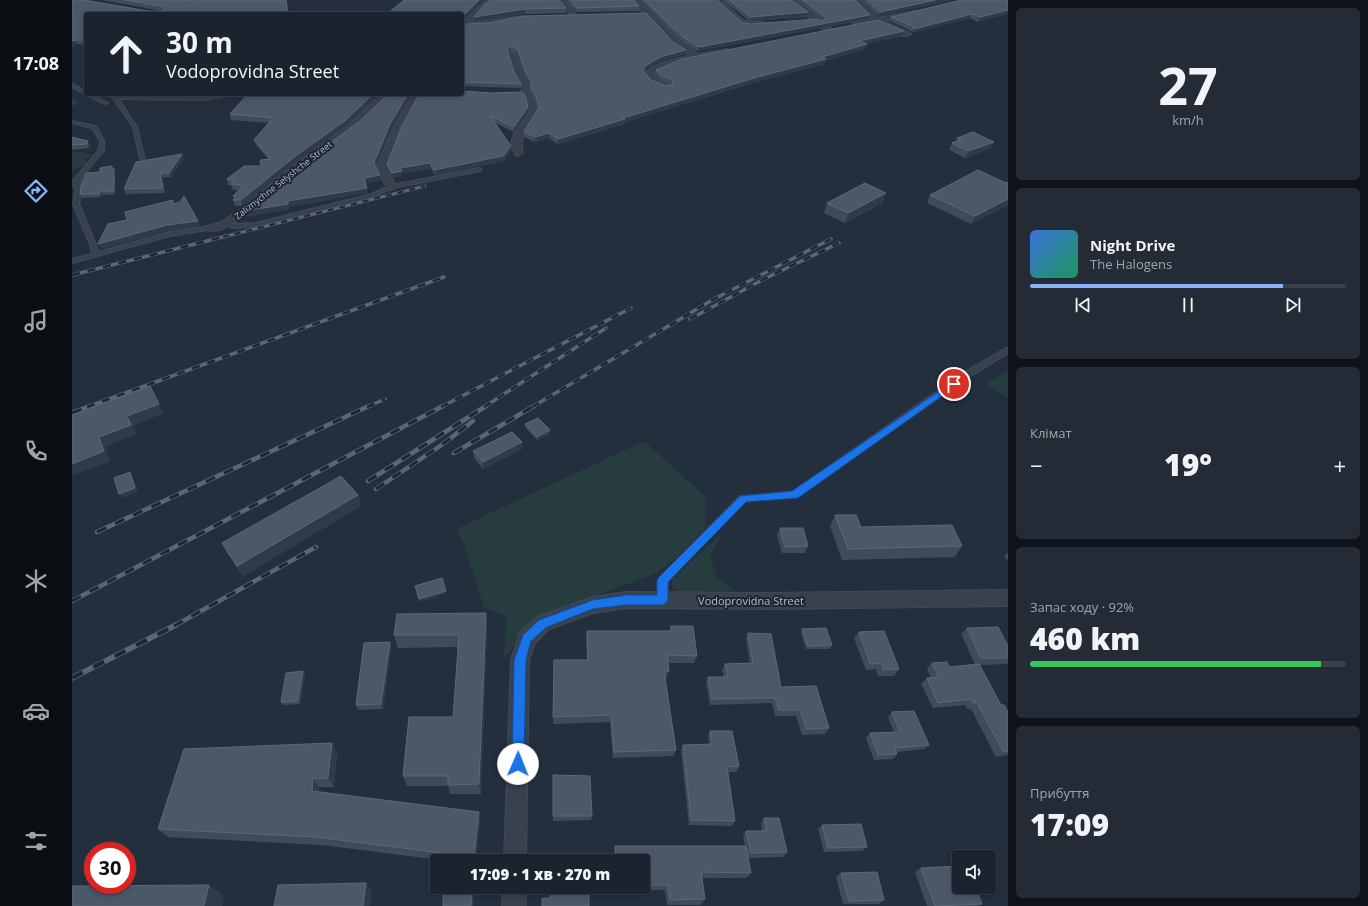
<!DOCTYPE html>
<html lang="uk">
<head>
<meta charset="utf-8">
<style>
	:root { --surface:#1b232e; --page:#242b36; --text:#f1f3f6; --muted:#a0a4aa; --line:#39404a; --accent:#8ab4f8 }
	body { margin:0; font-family:"Open Sans",sans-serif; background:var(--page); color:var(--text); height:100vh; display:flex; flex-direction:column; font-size:15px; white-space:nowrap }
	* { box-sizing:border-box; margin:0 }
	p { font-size:13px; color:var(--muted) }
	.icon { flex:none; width:22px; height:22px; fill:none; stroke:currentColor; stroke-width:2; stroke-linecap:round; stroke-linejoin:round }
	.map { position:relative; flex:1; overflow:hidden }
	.details { display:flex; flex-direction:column; gap:8px; padding:8px; background:#0f1319; width:360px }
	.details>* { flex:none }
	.hud { position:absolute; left:12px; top:12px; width:380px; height:84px; border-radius:4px; box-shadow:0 2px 6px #0003,0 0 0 1px var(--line); background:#1b232e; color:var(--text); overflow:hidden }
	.controls { position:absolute; left:880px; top:850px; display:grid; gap:8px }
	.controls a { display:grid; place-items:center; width:44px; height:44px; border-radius:4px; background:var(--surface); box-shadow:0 2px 6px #0003,0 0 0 1px var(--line); font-size:20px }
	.speed { position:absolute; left:12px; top:842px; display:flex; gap:8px; font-size:20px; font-weight:700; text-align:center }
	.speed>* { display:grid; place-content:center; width:52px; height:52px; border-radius:50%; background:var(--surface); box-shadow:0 2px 6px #0003,0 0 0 1px var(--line); line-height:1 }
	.speed .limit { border:6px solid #d22; background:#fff; color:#111 }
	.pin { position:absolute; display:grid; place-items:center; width:34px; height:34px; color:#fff; margin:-17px; border:2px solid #fff; border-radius:50%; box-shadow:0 1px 4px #0007 }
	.me { position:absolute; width:44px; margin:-22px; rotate:1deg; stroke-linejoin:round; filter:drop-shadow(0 0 3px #0008) }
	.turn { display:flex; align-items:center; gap:14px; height:84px; padding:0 16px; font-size:18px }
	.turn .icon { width:52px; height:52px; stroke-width:2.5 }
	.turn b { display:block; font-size:28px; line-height:34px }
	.big { font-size:30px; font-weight:800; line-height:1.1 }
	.details .widget { flex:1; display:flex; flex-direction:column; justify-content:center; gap:6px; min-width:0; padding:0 14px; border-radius:6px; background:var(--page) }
	.details .dial { align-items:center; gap:0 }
	.dial b { font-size:52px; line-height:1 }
	.song { display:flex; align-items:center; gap:12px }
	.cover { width:48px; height:48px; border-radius:6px; background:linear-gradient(135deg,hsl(220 70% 55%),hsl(150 70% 35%)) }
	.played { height:4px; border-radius:2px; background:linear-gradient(90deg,var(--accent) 80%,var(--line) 80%) }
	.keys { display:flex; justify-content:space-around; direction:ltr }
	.heat { display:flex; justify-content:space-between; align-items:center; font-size:22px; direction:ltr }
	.charge { height:6px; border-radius:3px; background:linear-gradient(90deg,#34c759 92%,var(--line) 0) }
	.trip { position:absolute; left:358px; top:854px; width:220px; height:40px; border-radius:4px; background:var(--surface); box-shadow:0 2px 6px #0003,0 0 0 1px var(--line); font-weight:800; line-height:40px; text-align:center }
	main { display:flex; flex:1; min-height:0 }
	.menu { display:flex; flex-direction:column; width:72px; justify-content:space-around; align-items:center; background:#0b0e12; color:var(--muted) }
	.menu .icon { width:28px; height:28px }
	.menu .current { color:var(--accent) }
	.menu b { font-size:18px; color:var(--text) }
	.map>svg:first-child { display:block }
</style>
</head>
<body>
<main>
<nav class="menu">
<b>17:08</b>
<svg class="icon current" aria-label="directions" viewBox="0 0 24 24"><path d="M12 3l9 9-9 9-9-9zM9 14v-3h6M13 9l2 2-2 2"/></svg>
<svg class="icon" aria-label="music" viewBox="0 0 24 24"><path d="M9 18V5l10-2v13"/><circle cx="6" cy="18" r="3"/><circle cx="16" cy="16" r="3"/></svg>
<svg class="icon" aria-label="phone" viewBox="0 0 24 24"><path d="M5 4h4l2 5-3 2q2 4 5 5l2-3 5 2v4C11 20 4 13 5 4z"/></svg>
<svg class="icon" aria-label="climate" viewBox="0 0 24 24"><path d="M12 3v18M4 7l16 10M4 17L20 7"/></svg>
<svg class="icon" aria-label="car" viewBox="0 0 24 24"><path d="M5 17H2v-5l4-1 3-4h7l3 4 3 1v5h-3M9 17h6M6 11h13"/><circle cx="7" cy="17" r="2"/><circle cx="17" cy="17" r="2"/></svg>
<svg class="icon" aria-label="filters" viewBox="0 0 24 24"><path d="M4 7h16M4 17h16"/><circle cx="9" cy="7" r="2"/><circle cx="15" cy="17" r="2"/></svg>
</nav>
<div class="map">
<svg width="936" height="906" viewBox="0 0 936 906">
	<rect width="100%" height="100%" fill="#242f3e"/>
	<!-- green -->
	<path fill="#263c3f" d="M0,152H10L21,155L12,159L15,162L13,165L0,170Z
		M936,371V398L914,384Z
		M572,441L634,497L633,529L608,555L585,573L466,617L451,634L432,659L434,616L412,607L391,542L384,529Z
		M649,534L638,556L645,577L663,591L605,593L600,587V579Z"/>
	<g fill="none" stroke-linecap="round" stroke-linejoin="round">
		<!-- service casing -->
		<g stroke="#414a57" stroke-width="2">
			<path id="service" d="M0,84L14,91V94H20L36,103L32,104L0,87Z
				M36,94L44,95L65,127L73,160L68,159L61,127L40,97Z
				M0,121L24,126L32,141V150L9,178V192L7,204L25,247L26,252L98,232L139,226L141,227V229L98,236L0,263V259L20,254L19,247L1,204L3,192V178L27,150L28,141L20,128L0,123Z
				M407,168L409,169V171L321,188L303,196L184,227L162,228L150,224L153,222L162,224L184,223L299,194L320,185Z
				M934,348H936V353L897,377L725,497L673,501L596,581L595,600L593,603L590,604L587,603L585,600L586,580L588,577L668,496L720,492L891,373Z"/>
		</g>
		<!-- minor casing -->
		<g stroke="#414a57" stroke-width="2">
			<path id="minor" d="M415,0H422L411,8L399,23L451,16L455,18L451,20L395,27L390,30V24L407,6Z
				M485,0H492L499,7L506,17L504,18H500L494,9Z
				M559,0H566L609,43L627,54L655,49L659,51L655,53L606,63L581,74L586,80L598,86L599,88L598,90C589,92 578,83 573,76L574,71L590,63L619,55L603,47Z
				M641,0C656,0 661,16 674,21C681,24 690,19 696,24L692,26H670Z
				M715,0H722L762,30L761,32H755Z
				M780,0H787L806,18L843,11V13L812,21L839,34L835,36H832L804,23L781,27V23L799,19Z
				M438,52H441L445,54L452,76L459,88L456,92L462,98L466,112C457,125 446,135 451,153L446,156L443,155C433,139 448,124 458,112L454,99L448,92L451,88L444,76L437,54Z
				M39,94H155L154,96L133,100L42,99L38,96Z
				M309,94H318C294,125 260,144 230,168C206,187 185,210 158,225C153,229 142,232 135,230L134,228L135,226L149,222L172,207L223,164L276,126Z
				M341,94H349L329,130L314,169L325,187L320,190L316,189L304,169L320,130Z
				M5,179L9,180L10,182L9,184L0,186V180Z
				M936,590V606L696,609L554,608L521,613L477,629L463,643L457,660L454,861H432L439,660L448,632L465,617L521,597L554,592L696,593Z
				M431,887H453L454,906H430Z"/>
		</g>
		<!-- service -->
		<use href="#service" fill="#38414e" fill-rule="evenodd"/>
		<!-- minor -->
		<use href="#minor" fill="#38414e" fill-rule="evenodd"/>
		<!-- rail-far3 casing -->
		<g stroke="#5a6575" stroke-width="3">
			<path id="rail-far3" d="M151,237L353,186"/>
		</g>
		<!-- rail-far2 casing -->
		<g stroke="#5a6575" stroke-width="3.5">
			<path id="rail-far2" d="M0,275L155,236
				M618,319L694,278L767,243
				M15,407L372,277
				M295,407L313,399
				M369,407L559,308
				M412,407L534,328
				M460,407L642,299L759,239"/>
		</g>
		<!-- rail-far1 casing -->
		<g stroke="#5a6575" stroke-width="4.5">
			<path id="rail-far1" d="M0,413L18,406
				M382,453L462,406
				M296,481L414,406
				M304,489L371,444L401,421
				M25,532L297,406
				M0,601L371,406
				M102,626L244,547"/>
		</g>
		<!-- rail casing -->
		<g stroke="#5a6575" stroke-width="5.5">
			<path id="rail" d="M0,678L104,625"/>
		</g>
		<!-- rail-far3 -->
		<use href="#rail-far3" stroke="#1d2633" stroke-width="2" stroke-dasharray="6" stroke-linecap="butt"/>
		<!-- rail-far2 -->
		<use href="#rail-far2" stroke="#1d2633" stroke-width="2.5" stroke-dasharray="8" stroke-linecap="butt"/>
		<!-- rail-far1 -->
		<use href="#rail-far1" stroke="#1d2633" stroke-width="3" stroke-dasharray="10" stroke-linecap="butt"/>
		<!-- rail -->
		<use href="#rail" stroke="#1d2633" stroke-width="4" stroke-dasharray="12" stroke-linecap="butt"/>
	</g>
	<!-- wall -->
	<path fill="#3f4b5c" d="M0,0L76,11H91L30,0H115L125,1L214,0L217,14H14V45L5,44L0,47Z
		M418,0L494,8V13L453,14L403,21Z
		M494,0H562L567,6V11L505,12Z
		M568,0H645L671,23L679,24L751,20L724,0H783L798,15L797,19L626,51L610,42Z
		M650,0H719L736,12L735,17L678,21Z
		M789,0H881L806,16Z
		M936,0L906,22L898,18L840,33L839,31L818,21L819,17Z
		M390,26L602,43L614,54L588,61L572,72L579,80L595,86L598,85L587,79L583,74L584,70L832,31L830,36L794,44H795L793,49L753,61V64L681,83L553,122V124L486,144L477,138L463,142L452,137V132L466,108L463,98L458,92V87L459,85L453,75L446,54L438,50L436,53L442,72L449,84V88L390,86Z
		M176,94H307L275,125L222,163L171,206H163L161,200L162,199L161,196L167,190H161L159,185H156L155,179L189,166L196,159L184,145L182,140L197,123L159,120L158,114Z
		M347,94L456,107V112L442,132L423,123L439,151L432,161L363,175L359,169L330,173V176L321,178L316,169L315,164Z
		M0,137L16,141L18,146L17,148L0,150Z
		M885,138L922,142L919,148L893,158L877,150L880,143L883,142Z
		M110,154L111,159L99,177H90L93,193L54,194L52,189Z
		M40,166L43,172V194L31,195L29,197L10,198L8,194L28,172Z
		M936,182V205L899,224L855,203L858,195L934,183Z
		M814,193L810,203L773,223L752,213L755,203Z
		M453,424L478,434L465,440L453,427Z
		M450,449L411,469L402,458L401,451Z
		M289,506L171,576L156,554L150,543Z
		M763,515L789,527L890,546L883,557L770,560L758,526Z
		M708,528L736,546L733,553H710L705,535Z
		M936,552V561L932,557Z
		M414,613L415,626L409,794H378L376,786H335L331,776L381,717L386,647L326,648L322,635Z
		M599,626L625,656L622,663H596L597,671L594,678H593L604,750L601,756L541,758L538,722L481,724L482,660H515L514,638L515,631H597Z
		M895,628L936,646V663L935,664L908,665L929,705L936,712V755L924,757L899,709H895L893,705L861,708L849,684L855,678H859L855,669L860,663L877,667L903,664L889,634Z
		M730,629L760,645L758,649H734L729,632Z
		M787,632L827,669L822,676H806L804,669L794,670L782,638Z
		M676,633L709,687L757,728L753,734L730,735L724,716H703L700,703L638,705L634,683L636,677H652L650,670L653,664L678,663L674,639Z
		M318,642L319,648L311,709L286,710L284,705Z
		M231,671L233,674L228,704L211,705L209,702Z
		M820,712L857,745L852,749L824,752L825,754L821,759L802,760L794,738L798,733L822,732L816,717Z
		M638,731L667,766L664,772H655L663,821L660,826L617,825L609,750L611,745H637L636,736Z
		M260,743L265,753L262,787H247V792L408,821L404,861H376L250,845L96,837L86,829Z
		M481,775L520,816L519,820L481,821Z
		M692,818L715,852L711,857L676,858L679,873L674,878H630L633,899L629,905H595L593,890L544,891V887H571V861H542V853L543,846H673L671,836L674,831H690L689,823Z
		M750,825L795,847L790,851L752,852L746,829Z
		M849,868L910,904L905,906H855L843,872Z
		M769,873L812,900L807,904H771L764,877Z"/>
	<!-- shaded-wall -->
	<path fill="#2f3b4b" d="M407,0H413L406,5L390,22V17Z
		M863,0H881L806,16L808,12Z
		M453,9V14L403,21L402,17Z
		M936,10V14L906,22L908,17Z
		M736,12L735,17L678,21L679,17Z
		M900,14L898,18L840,33L842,29Z
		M798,15L797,19L626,51L627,47Z
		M832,31L830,36L786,46L787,41Z
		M3,40L5,44L0,47V41Z
		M795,44L793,49L753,61V64L681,83L553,122V124L486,144V139L551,118L750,57Z
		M438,46V50L436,54L435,50Z
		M614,50V54L588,61L572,72V67L588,57Z
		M301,94H307L275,125L222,163L171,206L169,200L221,158Z
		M336,94H340L319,129L303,168L302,163L318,124Z
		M3,98L5,104L0,106V99Z
		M456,107V112L442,132V127Z
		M477,133V138L463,142V137Z
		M16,141L18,146L17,148L15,144Z
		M922,142L919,148L893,158L896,151Z
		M439,146V151L432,161L363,175L362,170Z
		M110,154L111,159L99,177L97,173Z
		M358,163L359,169L330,173V176L321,178L320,173L328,168Z
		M42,169L43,172V194L42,191Z
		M88,173L90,177L93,193L91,188Z
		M308,175L309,180L293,184L292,178Z
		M295,188L296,193L217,207L218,209L175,217L173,211L216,201Z
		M29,191L31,195L29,197L27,194Z
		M814,193L810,203L773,223L776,213Z
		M936,199V205L899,224L903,216Z
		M126,221L128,226L98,231L29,249L26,244L95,225Z
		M78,386L92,413L61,426L65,434L33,447L38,461L0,476V464L27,437L55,416Z
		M478,430V434L465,440V437Z
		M450,442V449L411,469V462Z
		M58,472L60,475L66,491L50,498L47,494Z
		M286,495L289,506L171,576L165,566Z
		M374,591V594L348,602L347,599Z
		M414,613L415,626L409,794L407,784Z
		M318,642L319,648L311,709L309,704Z
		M231,671L233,674L228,704L226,701Z
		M260,743L265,753L262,787L256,778Z
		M241,778L247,787L246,800L240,791Z
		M407,812L408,821L404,861H403L402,857Z
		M294,883L300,890L298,906H291Z
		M137,885L152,896L150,906H132Z
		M400,892L402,899V906H399Z"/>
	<!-- building -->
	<path fill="#4b5868" stroke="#5c6777" d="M0,0H12L76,11H92L93,9L89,6L53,0H115L125,1L126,0H214L216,14H14V40H3L0,41Z
		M332,0H407L390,17V14H315Z
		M418,0H487L494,8L453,9L402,17L412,5Z
		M498,0H562L567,6L505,8Z
		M572,0H645L671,23L679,24L745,19L750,21L755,18L731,0H783L798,15L627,47L611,37Z
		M657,0H719L736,12L679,17Z
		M795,0H863L808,12Z
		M889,0H936V10L908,17L900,14L842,29L840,26L819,17Z
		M297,11L298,14H294Z
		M574,13L602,43L614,50L588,57L572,67V72L579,80L595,86L601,84L600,80L588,74L584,70L610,59L806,20L832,31L787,41L795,44L750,57L754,59L682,78L551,118L553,119L486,139L477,133L463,137L452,132L467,107L463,93L458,87L460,82L453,71L446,49L438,46L435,50L442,72L449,84L390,82V26L395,24L416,23L453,16Z
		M390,91L419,93L449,92L453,95L456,107L442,127L418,116L439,146L431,156L362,170L358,163L328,168L330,171L320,173L315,164L330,126L347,94H390Z
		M176,94H301L274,120L221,158L169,200H161L164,197L161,196L172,185L159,184L162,181L155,179L172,166H189L188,160L199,159L182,140L201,118L158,114Z
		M315,94H336L318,124L302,163L308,175L292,178L295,188L216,201V204L173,211L230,164L288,121L309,101Z
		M901,132L922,142L896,151L880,143L889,140L885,138Z
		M0,137L16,141L15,144L0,145Z
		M110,154L97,173H88L91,188L52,189L64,162Z
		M40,166V169H42V191H29L27,194H8L9,186L14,173L28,172V168Z
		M906,170L934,183L936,182V199L903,216L858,195Z
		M793,183L814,193L776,213L755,203Z
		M112,196L126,221L95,225L26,244L36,224L55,220L53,212L101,200V204L108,202Z
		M78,386L87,404L55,416L59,425L27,437L32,451L0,464V415Z
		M466,418L478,430L465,437L453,424Z
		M440,432L450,442L411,462L401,451Z
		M58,472L63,488L47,494L42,478Z
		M269,476L286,495L165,566L150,543Z
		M763,515H784L789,527L880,525L890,546L776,549Z
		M708,528H731L736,546L713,547Z
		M370,578L374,591L347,599L343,586Z
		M414,613L407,784L376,785V776H331L337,717H381L387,635H322L325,614Z
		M599,626H621L625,656L595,655L597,671H592L604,750L542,752L539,715L481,717L482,660H516L515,631H600Z
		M926,627L936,646V658H909L895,628Z
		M754,628L760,645L736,646L730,629Z
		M812,631L827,669L811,670L809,663L798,664L787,632Z
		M676,633L699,634L709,687L744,686L757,728L734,729L728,710H707L703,698L640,699L636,677H656L653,664L681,663Z
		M318,642L309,704L284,705L292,643Z
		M875,662L877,667L907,664L929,705H932L936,712V751H931L905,703H901L899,699L866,703L855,678L867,677L860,663Z
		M231,671L226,701L209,702L214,673Z
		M842,711L857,745L823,748L825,754L806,755L798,733L828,732L820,712Z
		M638,731H660L667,766L655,767L663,821L619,820L611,745L640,744Z
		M260,743L256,778H241L240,791L407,812L402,857L244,837L86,829L112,749Z
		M481,775L518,776L520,816H481Z
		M692,818H707L715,852L679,853L674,831H695Z
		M789,824L795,847L756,848L750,825Z
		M543,846H674L679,873L629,872L633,899L598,900L596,885H571V861H544Z
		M887,866V887H903L910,904L863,906L849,868Z
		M805,872L812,900L777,901L769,873Z
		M294,883L291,906H202L206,885Z
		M137,885L132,906H0V886Z
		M478,887H517V906H470V898H478Z
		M400,892L399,906H371V893Z"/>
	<!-- route -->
	<path fill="#1a73e8" stroke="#114b97" d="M882,381L886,384L884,386L726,498L674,502L596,582V600L594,603L590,605H554L521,609L475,627L459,641L454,660L452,764L450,769L446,771L441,769L440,764L442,660L451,635L467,620L521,600L554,595H585V580L587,577L668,496L720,491Z"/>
	<g text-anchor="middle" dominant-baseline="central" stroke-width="4" stroke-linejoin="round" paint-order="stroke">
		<!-- far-street labels -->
		<g font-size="9" fill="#b4bcc9" stroke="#1d2633">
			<text transform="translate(211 180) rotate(-38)">Zaliznychne Selyshche Street</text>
		</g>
		<!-- street labels -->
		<g font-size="11" fill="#b4bcc9" stroke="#1d2633">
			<text x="679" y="600">Vodoprovidna Street</text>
		</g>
	</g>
</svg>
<div class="controls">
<a><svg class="icon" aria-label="sound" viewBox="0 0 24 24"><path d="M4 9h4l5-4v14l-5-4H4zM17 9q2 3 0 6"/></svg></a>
</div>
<div class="speed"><div class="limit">30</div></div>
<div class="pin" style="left:882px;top:384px;background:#d93025"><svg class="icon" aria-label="arrive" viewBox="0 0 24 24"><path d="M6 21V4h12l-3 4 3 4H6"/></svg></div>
<svg class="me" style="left:446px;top:764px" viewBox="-20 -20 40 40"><circle r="19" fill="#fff"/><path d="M0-13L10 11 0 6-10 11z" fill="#1a73e8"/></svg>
<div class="trip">17:09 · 1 хв · 270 m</div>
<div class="hud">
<div class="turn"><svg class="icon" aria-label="ahead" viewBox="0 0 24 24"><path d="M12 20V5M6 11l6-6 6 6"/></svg><div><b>30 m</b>Vodoprovidna Street</div></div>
</div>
</div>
<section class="details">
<div class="widget dial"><b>27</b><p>km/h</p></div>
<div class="widget">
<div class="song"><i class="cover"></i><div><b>Night Drive</b><p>The Halogens</p></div></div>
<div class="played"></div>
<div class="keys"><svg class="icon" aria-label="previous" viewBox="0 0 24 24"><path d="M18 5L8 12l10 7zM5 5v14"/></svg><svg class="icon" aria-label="pause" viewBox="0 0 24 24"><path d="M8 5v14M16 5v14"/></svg><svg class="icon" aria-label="next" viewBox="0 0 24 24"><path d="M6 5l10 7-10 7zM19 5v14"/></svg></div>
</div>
<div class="widget"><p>Клімат</p>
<div class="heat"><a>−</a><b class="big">19°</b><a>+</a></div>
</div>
<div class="widget"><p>Запас ходу · 92%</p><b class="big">460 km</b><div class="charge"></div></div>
<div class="widget"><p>Прибуття</p><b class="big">17:09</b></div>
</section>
</main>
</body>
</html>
